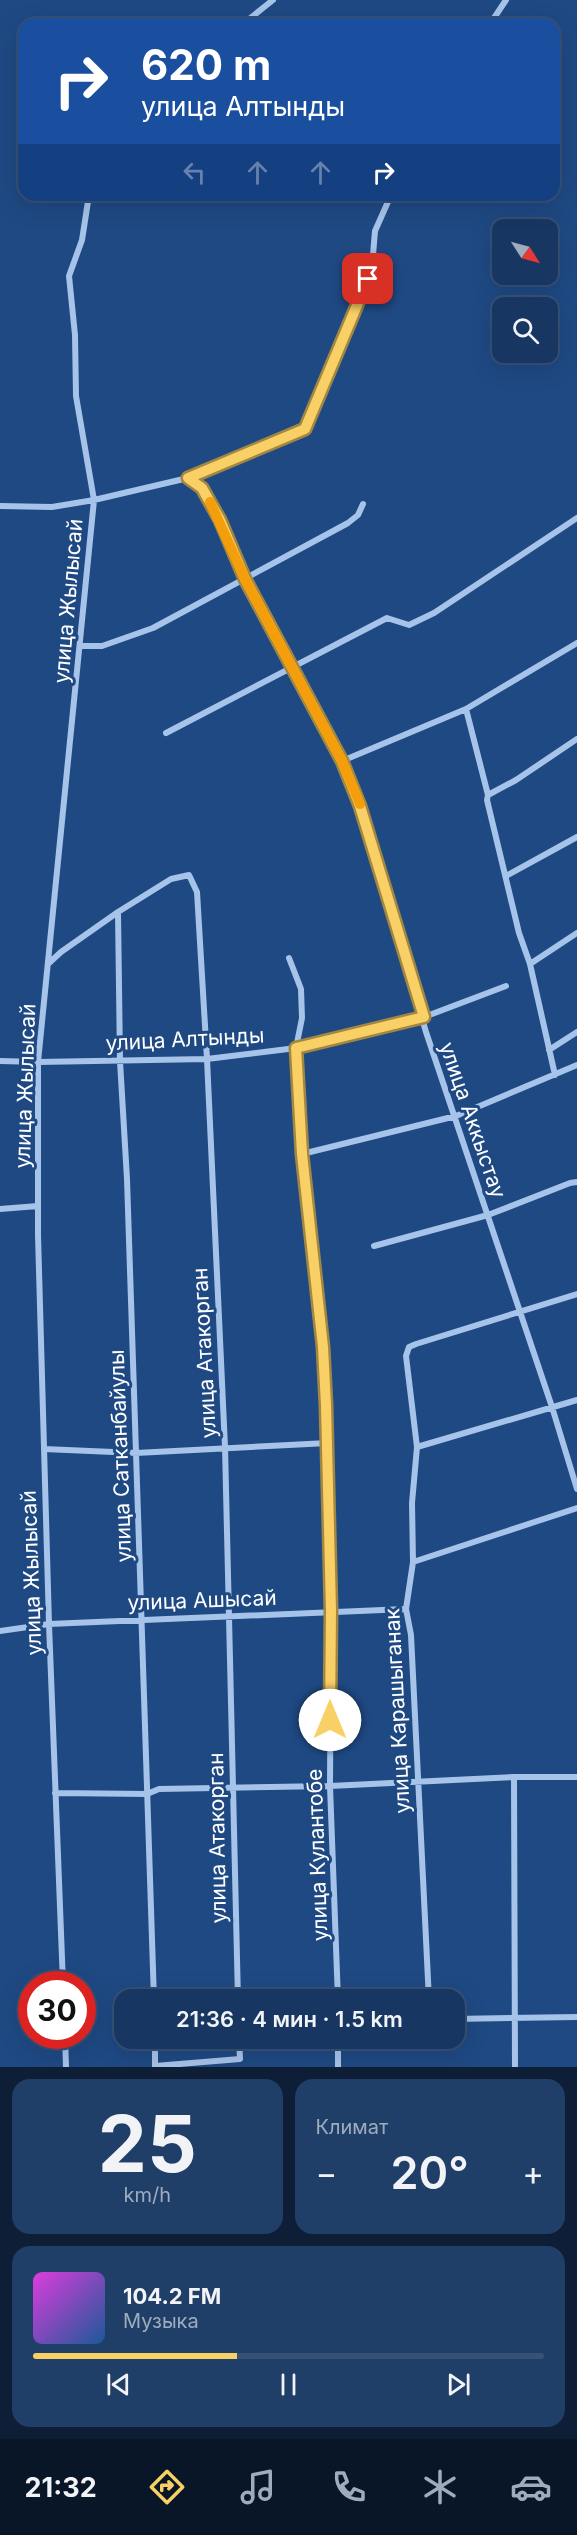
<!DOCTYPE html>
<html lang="ru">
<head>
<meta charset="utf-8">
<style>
	:root { --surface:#173762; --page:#203f68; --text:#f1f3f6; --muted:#9eacbe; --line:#365177; --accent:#f8d065 }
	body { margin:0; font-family:Inter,sans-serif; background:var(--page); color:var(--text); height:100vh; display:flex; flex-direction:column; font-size:22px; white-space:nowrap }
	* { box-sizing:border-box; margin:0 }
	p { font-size:20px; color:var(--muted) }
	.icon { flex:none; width:33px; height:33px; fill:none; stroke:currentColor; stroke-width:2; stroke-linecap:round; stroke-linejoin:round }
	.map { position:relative; height:2067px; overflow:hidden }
	.details { display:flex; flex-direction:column; gap:12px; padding:12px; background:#0d1e36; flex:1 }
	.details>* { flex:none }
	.guide { position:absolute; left:18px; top:18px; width:542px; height:183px; border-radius:18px; box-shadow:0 6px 24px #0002,0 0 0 2px var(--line); background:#1a4fa0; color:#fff; overflow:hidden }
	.needle { width:39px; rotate:126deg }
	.fabs { position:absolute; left:492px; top:219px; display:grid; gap:12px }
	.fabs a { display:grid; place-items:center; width:66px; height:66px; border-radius:12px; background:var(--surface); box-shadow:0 6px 24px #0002,0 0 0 2px var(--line); font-size:30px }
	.speed { position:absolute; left:18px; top:1971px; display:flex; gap:12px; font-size:30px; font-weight:700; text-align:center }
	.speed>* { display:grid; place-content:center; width:78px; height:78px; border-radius:50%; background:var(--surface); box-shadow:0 6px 24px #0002,0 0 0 2px var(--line); line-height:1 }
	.speed .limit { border:9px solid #d22; background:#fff; color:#111 }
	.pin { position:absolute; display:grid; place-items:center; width:51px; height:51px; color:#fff; margin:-26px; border-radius:12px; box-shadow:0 3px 9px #0006 }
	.me { position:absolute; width:66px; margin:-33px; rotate:0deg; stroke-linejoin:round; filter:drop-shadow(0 0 4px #0008) }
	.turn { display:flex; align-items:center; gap:21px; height:126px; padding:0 24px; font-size:27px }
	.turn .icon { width:78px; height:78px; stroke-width:2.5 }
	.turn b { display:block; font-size:42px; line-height:51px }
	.lanes { display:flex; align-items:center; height:57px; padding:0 24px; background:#0003; justify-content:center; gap:30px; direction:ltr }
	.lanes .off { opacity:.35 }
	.big { font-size:45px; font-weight:600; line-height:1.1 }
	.details .widget { flex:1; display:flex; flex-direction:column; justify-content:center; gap:9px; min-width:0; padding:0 21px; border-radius:18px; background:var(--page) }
	.details .dial { align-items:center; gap:0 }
	.dial b { font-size:78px; line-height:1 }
	.song { display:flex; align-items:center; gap:18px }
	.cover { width:72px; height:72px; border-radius:9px; background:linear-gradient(135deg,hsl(300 70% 55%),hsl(210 70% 35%)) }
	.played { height:6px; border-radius:3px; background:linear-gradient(90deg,var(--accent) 40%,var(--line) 40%) }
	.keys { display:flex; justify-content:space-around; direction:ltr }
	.heat { display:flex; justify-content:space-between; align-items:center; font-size:33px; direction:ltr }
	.details .tiles { flex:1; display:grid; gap:12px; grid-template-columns:1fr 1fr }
	.widget:last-child { grid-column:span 2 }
	.trip { position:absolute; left:114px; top:1989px; width:351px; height:60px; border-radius:18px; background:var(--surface); box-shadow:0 6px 24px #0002,0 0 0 2px var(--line); font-weight:600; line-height:60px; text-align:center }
	.tabs { display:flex; height:96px; justify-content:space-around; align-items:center; background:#091627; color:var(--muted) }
	.tabs .icon { width:42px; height:42px }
	.tabs .selected { color:var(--accent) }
	.tabs b { font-size:27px; color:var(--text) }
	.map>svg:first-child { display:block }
</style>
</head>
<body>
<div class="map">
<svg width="577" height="2067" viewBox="0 0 577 2067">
	<rect width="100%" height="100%" fill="#1f4983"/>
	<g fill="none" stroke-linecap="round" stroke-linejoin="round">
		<!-- minor -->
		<path stroke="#a6c3e9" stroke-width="6" d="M243,24L273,0
			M490,24L506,0
			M188,478L202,488L220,520L245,579L342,761L360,806L426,1032L552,1407L577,1489
			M0,506L52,507L94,500L188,478L305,428L363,292L372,267L375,231L391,195
			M80,646H102L153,628L348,523L358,515L363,504
			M166,733L387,618L409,625L434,613L577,518
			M342,761L466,709
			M488,795L466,709L577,643
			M506,876L577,837
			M118,912L120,1061L127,1179L154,2000
			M289,958L301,989L302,1018L296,1048L302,1154L323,1347L328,1443L331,1611L330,1786L338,2000
			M48,964L61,952L118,912L171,879L189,875L197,892L207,1059L225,1447L238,2000
			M530,964L577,933
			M549,1050L577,1032
			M0,1061L38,1062L207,1059L296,1048L424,1017L506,986
			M555,1075L530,964L519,933L487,800L488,795L516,780L577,739
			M302,1154L456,1116L577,1065
			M0,1209L38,1206
			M374,1246L488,1215L570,1183L577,1182
			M417,1447L577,1400
			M44,1449L136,1453L328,1443
			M413,1562L577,1508
			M0,1631L49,1624L406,1609
			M514,1777L515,2067
			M55,1793L147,1794L159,1789L330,1786L514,1777H577
			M63,1984L49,1624L38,1235V1062L94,500L76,396L75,335L69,276L82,240L89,195
			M429,2000L411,1635L406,1609L413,1562L412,1503L417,1447L406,1356L409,1347L416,1344L577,1294
			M454,2019L577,2017
			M65,2036L66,2067
			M155,2038V2067
			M155,2066L240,2059L239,2038
			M338,2067V2038"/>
	</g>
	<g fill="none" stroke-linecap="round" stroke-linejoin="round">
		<!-- route casing -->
		<g stroke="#a18742" stroke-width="15">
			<path id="route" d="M330,1720L331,1611L326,1405L323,1347L302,1154L296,1048L424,1017L360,806L342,761L245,579L220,520L202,488L188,478L305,429L368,279"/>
		</g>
		<!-- route -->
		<use href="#route" stroke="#f8d065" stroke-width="10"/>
		<!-- slow -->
		<path stroke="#f59e0b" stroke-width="10" d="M210,502L245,579L342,761L360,804"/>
	</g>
	<g text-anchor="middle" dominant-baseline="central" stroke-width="6" stroke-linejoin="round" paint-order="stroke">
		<!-- street labels -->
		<g font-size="21" fill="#fff" stroke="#1f4983">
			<text transform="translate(68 601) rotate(-85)">улица Жылысай</text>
			<text transform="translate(185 1039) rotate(-3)">улица Алтынды</text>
			<text transform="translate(25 1086) rotate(-88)">улица Жылысай</text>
			<text transform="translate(473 1120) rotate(71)">улица Аккыстау</text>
			<text transform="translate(204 1353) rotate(-93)">улица Атакорган</text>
			<text transform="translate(120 1456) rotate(-92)">улица Сатканбайулы</text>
			<text transform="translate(31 1573) rotate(-92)">улица Жылысай</text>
			<text transform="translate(202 1600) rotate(-2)">улица Ашысай</text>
			<text transform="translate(397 1711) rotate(-93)">улица Карашыганак</text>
			<text transform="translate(217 1838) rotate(-91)">улица Атакорган</text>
			<text transform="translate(317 1855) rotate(-92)">улица Кулантобе</text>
		</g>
	</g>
</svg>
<div class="fabs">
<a><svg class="needle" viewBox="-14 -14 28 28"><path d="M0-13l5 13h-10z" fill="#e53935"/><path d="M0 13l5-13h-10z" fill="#9eacbe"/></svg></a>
<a><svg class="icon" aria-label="search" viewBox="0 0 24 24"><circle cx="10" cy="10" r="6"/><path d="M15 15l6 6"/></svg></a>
</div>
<div class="speed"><div class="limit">30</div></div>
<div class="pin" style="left:368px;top:279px;background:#d93025"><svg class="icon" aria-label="arrive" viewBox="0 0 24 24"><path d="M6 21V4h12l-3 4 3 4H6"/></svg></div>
<svg class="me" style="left:330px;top:1720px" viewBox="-20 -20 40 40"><circle r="19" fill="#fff"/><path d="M0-13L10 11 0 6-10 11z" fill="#f8d065"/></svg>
<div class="trip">21:36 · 4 мин · 1.5 km</div>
<div class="guide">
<div class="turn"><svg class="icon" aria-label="right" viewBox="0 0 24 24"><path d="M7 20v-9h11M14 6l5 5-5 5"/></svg><div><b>620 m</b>улица Алтынды</div></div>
<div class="lanes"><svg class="icon off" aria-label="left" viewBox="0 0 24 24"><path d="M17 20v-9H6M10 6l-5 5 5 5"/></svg><svg class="icon off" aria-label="ahead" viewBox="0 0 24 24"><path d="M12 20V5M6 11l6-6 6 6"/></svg><svg class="icon off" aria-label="ahead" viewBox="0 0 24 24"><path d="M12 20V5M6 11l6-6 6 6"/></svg><svg class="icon" aria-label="right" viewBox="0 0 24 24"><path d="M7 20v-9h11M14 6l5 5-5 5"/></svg></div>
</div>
</div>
<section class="details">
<div class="tiles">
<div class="widget dial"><b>25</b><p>km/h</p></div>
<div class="widget"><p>Климат</p>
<div class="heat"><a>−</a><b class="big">20°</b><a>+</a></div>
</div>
<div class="widget">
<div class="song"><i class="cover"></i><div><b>104.2 FM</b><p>Музыка</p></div></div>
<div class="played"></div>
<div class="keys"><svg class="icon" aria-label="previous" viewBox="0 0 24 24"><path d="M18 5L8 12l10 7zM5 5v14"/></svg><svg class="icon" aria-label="pause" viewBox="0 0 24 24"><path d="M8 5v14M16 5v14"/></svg><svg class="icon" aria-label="next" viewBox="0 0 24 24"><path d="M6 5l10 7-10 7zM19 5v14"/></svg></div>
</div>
</div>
</section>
<nav class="tabs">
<b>21:32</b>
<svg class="icon selected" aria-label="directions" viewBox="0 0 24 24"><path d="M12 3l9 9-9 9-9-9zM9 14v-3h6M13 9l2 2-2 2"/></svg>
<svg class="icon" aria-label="music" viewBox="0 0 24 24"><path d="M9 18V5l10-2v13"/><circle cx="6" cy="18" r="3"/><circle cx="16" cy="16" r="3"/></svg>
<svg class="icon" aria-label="phone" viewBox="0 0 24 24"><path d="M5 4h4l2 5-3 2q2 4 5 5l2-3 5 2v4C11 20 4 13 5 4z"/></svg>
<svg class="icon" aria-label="climate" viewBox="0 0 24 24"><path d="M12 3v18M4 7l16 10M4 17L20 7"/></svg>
<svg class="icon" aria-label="car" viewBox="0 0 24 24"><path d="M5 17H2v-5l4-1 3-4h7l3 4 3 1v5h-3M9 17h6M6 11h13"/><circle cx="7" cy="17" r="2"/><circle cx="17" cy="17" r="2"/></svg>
</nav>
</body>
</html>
